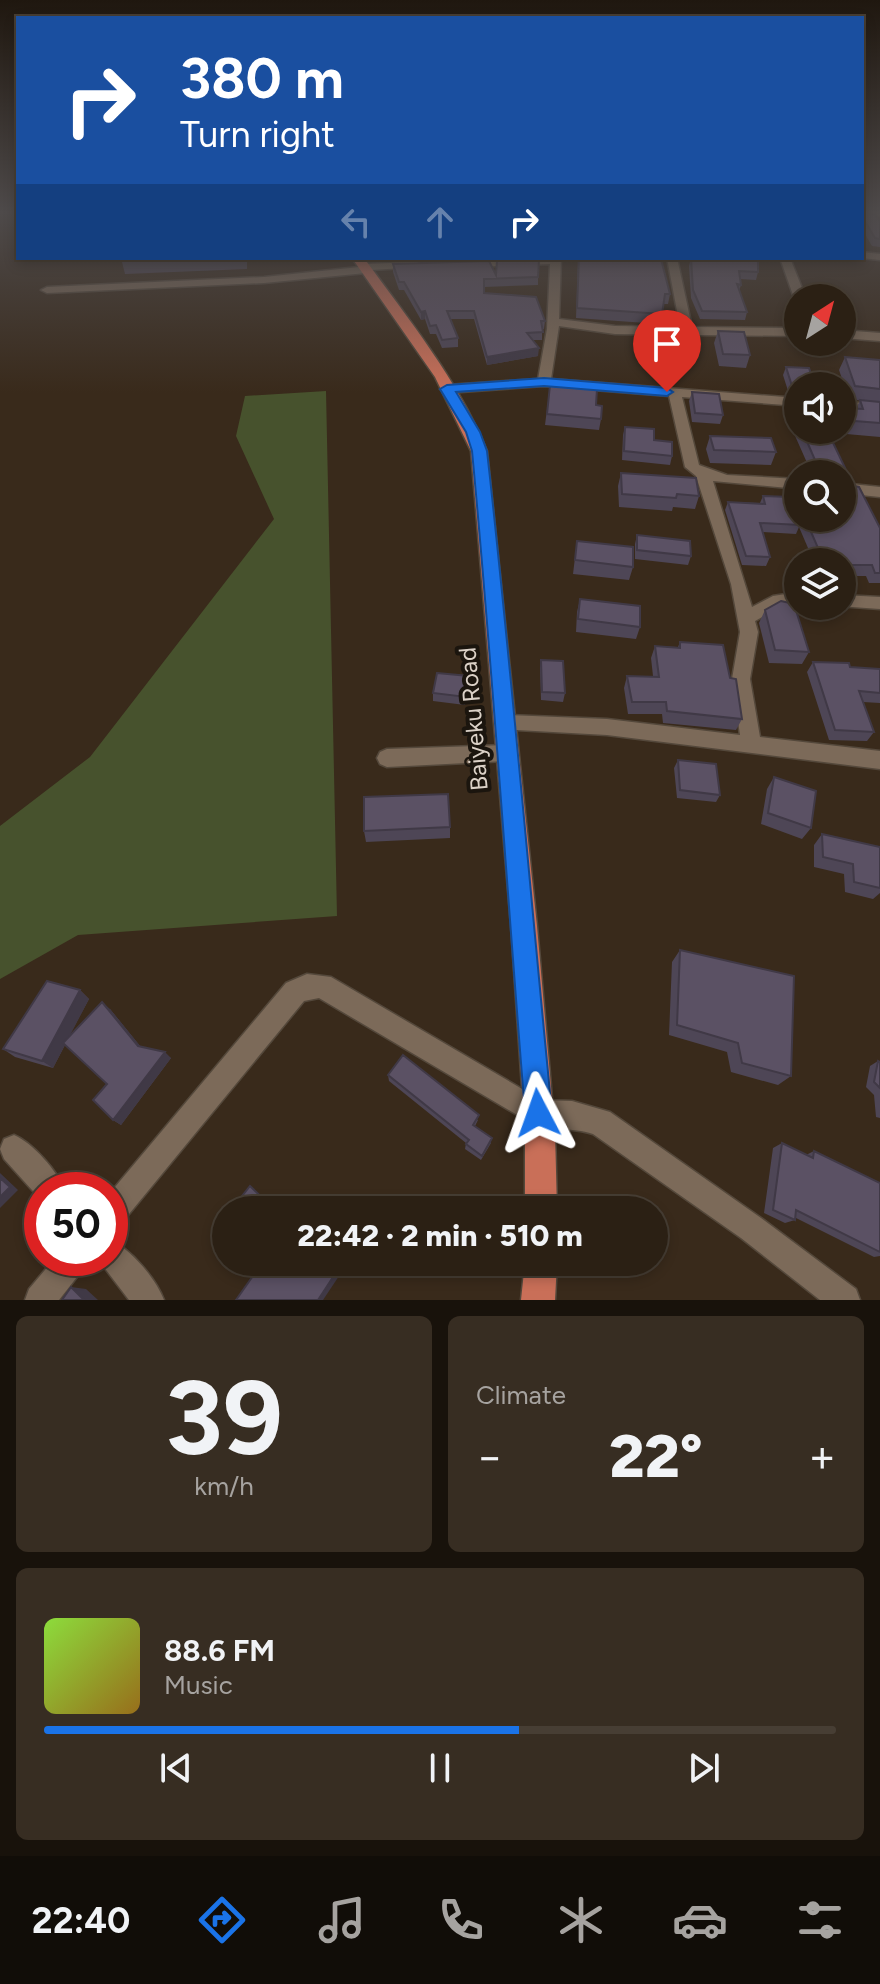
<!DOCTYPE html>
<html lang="en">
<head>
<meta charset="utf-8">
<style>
	:root { --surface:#2b2014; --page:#372d22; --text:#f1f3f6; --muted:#a6a3a0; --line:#473e34; --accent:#1a73e8 }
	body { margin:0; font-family:Figtree,sans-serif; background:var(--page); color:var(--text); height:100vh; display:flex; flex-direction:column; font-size:30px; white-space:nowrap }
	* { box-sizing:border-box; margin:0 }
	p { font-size:26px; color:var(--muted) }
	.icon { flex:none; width:44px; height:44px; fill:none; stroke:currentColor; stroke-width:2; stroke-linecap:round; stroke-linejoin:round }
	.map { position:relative; height:1300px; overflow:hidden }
	.drawer { display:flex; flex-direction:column; gap:16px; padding:16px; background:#18120b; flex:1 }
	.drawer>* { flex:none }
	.hud { position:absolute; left:16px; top:16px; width:848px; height:244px; border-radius:0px; box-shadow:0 4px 12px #0003,0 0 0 2px var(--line); background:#1a4fa0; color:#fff; overflow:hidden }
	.needle { width:52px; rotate:36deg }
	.fabs { position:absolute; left:784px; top:284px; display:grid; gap:16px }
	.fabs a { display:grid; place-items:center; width:72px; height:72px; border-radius:50%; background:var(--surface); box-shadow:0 4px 12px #0003,0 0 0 2px var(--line); font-size:40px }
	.speed { position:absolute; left:24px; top:1172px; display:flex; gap:16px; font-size:40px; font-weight:700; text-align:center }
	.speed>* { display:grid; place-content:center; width:104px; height:104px; border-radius:50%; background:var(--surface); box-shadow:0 4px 12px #0003,0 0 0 2px var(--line); line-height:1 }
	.speed .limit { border:12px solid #d22; background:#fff; color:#111 }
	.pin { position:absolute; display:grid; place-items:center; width:68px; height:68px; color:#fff; margin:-82px -34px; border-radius:50% 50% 50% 0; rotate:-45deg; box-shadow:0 0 8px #0007 }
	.pin .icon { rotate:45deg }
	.me { position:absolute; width:88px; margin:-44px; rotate:356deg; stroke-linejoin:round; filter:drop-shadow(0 0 6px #0008) }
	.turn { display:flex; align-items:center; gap:28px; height:168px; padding:0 32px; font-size:36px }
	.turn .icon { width:104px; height:104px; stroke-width:2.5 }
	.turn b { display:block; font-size:56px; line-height:68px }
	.lanes { display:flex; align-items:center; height:76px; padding:0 32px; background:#0003; justify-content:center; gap:40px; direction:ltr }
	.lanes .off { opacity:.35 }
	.big { font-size:60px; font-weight:800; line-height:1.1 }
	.drawer .card { flex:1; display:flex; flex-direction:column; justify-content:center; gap:12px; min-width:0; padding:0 28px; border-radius:12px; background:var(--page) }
	.drawer .dial { align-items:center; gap:0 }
	.dial b { font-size:104px; line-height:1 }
	.song { display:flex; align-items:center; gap:24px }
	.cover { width:96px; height:96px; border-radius:12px; background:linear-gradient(135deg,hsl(90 70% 55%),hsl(40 70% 35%)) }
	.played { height:8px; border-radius:4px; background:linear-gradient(90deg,var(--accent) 60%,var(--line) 60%) }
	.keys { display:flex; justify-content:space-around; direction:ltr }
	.heat { display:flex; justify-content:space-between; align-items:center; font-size:44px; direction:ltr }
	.drawer .tiles { flex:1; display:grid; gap:16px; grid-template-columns:1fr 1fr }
	.card:last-child { grid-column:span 2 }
	.trip { position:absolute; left:212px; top:1196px; width:456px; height:80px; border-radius:40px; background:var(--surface); box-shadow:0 4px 12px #0003,0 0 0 2px var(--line); font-weight:800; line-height:80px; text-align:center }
	.dock { display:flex; height:128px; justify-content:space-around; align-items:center; background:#110d08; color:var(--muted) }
	.dock .icon { width:56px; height:56px }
	.dock .selected { color:var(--accent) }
	.dock b { font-size:36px; color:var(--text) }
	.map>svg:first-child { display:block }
</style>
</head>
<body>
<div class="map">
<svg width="880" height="1300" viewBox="0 0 880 1300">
	<rect width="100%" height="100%" fill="#392a1b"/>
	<!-- green -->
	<path fill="#47522d" d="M326,391L337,916L78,935L0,979V826L90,757L274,519L236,436L245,396Z"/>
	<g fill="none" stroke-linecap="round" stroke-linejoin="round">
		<!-- minor casing -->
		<g stroke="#54483b" stroke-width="3">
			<path id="minor" d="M862,211H880V216L862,214Z
				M862,252L880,254V260L861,258Z
				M561,258L559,319L615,326L680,327L667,258H677L692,327L798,328V336L615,334L559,326L551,379L798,398V406L682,397L699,465L727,475L798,479V489L713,481L752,607L773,596L798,592V604L782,606L755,621L758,632L750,679L760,737L880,751V769L607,735L498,729L495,723L498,717L505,715L607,719L740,735L732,679L740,632L731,584L696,476L685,467L669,396L544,386L447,393L440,389L447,385L538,379L547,329L550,264L467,267L463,266V262Z
				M780,258H790L806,298H798V301L794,298Z
				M417,262L422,265L421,267L371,270L366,273L264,283L47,293L41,290L47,287L264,277L359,267L364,264Z
				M842,330L880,333V341L842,338Z
				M842,401L880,405V413L842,409Z
				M842,483L880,487V497L842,493Z
				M842,595L880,597V609L838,606H842Z
				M506,745L513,747L516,753L513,759L506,761L387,767L380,764L377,758L380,752L387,749Z
				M307,974L331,977L541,1100L572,1101L610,1112L761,1218L856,1289L860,1300H820L741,1238L593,1134C572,1127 548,1131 529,1122L319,998L304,1001L120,1225L110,1229V1193L286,983Z
				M14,1135C33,1143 57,1171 65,1190H42L41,1200L4,1159L0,1149L4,1139Z
				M110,1240C131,1249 156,1279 164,1300H129L97,1258H110Z
				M55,1258H89L84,1268L59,1300H25L29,1289Z"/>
		</g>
		<!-- major casing -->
		<g stroke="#54483b" stroke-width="3">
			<path id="major" d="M352,258H364C409,320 458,380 487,451L537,926L555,1132L557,1210H525V1132L511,926L471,451L435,377Z
				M525,1262H557L555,1300H521Z"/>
		</g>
		<!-- minor -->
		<use href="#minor" fill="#7c6a59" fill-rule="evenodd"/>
		<!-- major -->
		<use href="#major" fill="#c96f58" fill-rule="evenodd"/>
	</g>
	<!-- wall -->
	<path fill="#4e4656" d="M862,213L880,222V247L872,246L862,229Z
		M121,258H247V269L125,274Z
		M387,258H462L388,260Z
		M578,258H648L670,294L668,304H663L660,324L576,318Z
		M691,258H758V272L756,280L740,279L741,285L739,291L747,312L745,320L700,319L691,298L689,266Z
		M393,264L496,275L538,277V285L484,287V293L545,321L544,329H542V340H533L538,356L487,365L474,319H450L458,338V347L442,348L436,334H430L425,319L421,320L404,290H399L393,272Z
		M718,331L750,355L746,368L719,366L714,343Z
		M845,357L880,360V437L835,433L834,430H842V408L856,409L860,400L863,401L849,399L839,370Z
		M786,367L798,386V395L789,394L783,375Z
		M550,385L596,405L601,419L599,430L545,425Z
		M692,392L723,415L720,424L692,422L689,401Z
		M792,409L798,410V430H827L846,470L845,484L859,487L880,528V583H869L866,576H842V562H814L799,527L796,534L763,532L770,557L766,566L742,565L725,510L728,502L760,503L763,496L791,497L800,524L802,518H842V474H812L788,420Z
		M625,427L654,440L672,456L670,465L622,460L623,435Z
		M710,436L776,452L771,465L710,463L706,449Z
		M621,473L699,496L695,509L673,507L672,511L619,507L618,486Z
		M637,535L691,556L688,565L635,559V544Z
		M577,541L633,567L629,580L573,574Z
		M580,599L640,627L636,639L576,632L577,612Z
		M765,610L809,652L802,664L769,663L759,623Z
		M680,642L730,678L742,719L736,730L663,723L662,714H628L624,688L627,676H653L651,658L655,646L678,647Z
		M541,660L565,693L563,702L541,700L540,668Z
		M813,662L850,667L880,669V703L863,702L874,732L867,741L829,740L807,672Z
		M469,685L465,705L433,701V693Z
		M678,760L720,795L716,802L677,798L674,768Z
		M774,777L811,828L802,839L761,824L767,789Z
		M450,827V838L366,842L364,831Z
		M822,834L880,847V893L873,899L845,892L844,874L814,867V845Z
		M680,950L791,1076L778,1085L731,1072L727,1052L669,1035L672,962Z
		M80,990L89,999L68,1038L110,1009L140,1046L171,1058L121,1125L113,1120L107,1084L65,1045L53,1068L15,1057L3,1049Z
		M878,1061L880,1062V1118L876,1117L874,1095L866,1087L870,1066Z
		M388,1075L478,1120L475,1126L491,1143L481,1160L465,1149L466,1143L389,1081Z
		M782,1143L806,1155L814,1151L880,1183V1256L874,1257L796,1218L795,1220L785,1223L764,1213L773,1148Z"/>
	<!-- shaded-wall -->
	<path fill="#403946" d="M425,311V319L421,320V312Z
		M539,348L538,356L487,365V357Z
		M80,990L89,999L53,1068L42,1061Z
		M102,1002L110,1009L145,1052L138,1046Z
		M165,1052L171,1058L121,1125L113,1120Z
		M0,1173L18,1190L0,1208Z
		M333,1262H335L343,1270L323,1300H318Z
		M71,1287L86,1289L98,1300H84Z"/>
	<!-- building -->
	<path fill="#5b5164" stroke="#403946" stroke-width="2" d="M862,213L875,214L880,222V239L875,238L862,216Z
		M579,258L661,259L670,294H665L662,314L577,308Z
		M691,258L709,259V258H758V272L739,271L741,285L737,284L747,312L702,311L693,290Z
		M539,260L538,277L484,279V293L536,297L545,321H541L543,332L527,333L539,348L487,357L474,311H447L458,338L442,340L436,325L430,326L425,311L421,312L404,282H399L393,264L489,261L496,275L497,261Z
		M718,331L744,332L750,355L723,354Z
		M845,357L880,360V389L855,386Z
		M786,367L809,368L815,386H792Z
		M550,385L597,389L596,405L602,406L601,419L547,414Z
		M692,392L719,394L723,415L695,413Z
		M860,400L880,402V423L842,420V408L863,409Z
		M792,409L798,410V422Z
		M625,427L654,429V440L672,442V456L624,451Z
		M802,430H827L846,470L845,484L859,487L880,528V573H875L872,565H842V562H824L805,518H842V474H821Z
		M710,436L771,438L776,452L714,450Z
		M621,473L696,478L699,496L677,494L676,498L622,494Z
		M763,496L791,497L800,525L760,523L770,557L746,556L728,502L765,504Z
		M637,535L690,541L691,556L637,550Z
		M577,541L633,547V567L575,560Z
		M580,599L640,606V627L578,619Z
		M781,601L794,604L809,652L775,650L765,610Z
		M680,642L723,645L730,678L736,679L742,719L667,711L666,702H632L627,676L659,677L655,646L680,648Z
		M541,660L563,661L565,693L542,692Z
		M813,662L849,663L850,667L880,669V693L859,691L874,732L835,730Z
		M437,673L469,676L466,697L433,693Z
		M678,760L716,764L720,795L680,790Z
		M774,777L816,791L811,828L768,813Z
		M448,794L450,827L364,831V797Z
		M822,834L880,847V888L854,882L853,864L823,857Z
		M680,950L794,976L791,1076L742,1063L738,1043L677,1025Z
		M47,981L80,990L42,1061L3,1049Z
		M102,1002L138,1046L165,1052L113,1120L93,1100L107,1084L63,1043Z
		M403,1055L479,1115L473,1125L492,1138L482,1156L466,1144L469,1140L388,1075Z
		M878,1061L880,1062V1088L874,1082Z
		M782,1143L813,1158L814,1151L880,1183V1252L796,1210L795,1220L773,1210Z
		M0,1178L10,1187L0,1197Z
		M250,1186L275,1210H231Z
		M226,1216V1239L217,1228Z
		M246,1262H333L339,1268L318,1300H236L255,1273Z
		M71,1287L84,1300H62Z"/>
	<!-- sky -->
	<linearGradient id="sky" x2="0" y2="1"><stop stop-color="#1f170f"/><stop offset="0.54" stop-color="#4e4a4a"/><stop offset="1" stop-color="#4e4a4a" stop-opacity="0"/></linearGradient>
	<rect width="880" height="393" fill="url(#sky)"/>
	<!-- route -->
	<path fill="#1a73e8" stroke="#114b97" stroke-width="2" d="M544,378L667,388L673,392L667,396L544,386L456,392L480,432L487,451C512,672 530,892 552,1113L548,1123L538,1127L529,1123L525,1113C507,892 493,672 472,451L466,432L440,389L447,385Z"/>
	<g text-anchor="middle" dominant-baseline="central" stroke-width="8" stroke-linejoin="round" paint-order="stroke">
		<!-- street labels -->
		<g font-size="24" fill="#dbd1c7" stroke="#1b150e">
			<text transform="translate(473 719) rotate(-95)">Baiyeku Road</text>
		</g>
	</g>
</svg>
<div class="fabs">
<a><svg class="needle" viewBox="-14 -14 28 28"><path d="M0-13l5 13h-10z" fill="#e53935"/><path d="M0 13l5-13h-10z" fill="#a6a3a0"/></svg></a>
<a><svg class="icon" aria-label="sound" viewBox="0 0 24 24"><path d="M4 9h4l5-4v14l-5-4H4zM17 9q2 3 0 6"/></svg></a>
<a><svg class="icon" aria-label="search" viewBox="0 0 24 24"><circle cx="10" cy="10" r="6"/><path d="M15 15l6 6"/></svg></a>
<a><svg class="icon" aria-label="layers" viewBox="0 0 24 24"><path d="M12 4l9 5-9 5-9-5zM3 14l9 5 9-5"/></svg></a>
</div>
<div class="speed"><div class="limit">50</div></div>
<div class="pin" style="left:667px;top:392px;background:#d93025"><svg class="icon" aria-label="arrive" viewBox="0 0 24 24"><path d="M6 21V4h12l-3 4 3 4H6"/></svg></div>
<svg class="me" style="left:538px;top:1113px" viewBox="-20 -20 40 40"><path d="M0-17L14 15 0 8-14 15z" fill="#1a73e8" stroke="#fff" stroke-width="4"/></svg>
<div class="trip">22:42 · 2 min · 510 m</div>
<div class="hud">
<div class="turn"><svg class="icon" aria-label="right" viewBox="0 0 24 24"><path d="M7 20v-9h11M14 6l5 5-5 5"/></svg><div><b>380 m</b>Turn right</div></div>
<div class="lanes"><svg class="icon off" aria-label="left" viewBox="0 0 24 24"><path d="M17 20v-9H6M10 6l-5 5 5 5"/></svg><svg class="icon off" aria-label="ahead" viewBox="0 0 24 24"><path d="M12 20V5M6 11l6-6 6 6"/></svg><svg class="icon" aria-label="right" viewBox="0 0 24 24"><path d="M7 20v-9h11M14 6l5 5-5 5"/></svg></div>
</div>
</div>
<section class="drawer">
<div class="tiles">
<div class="card dial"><b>39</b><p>km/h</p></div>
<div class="card"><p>Climate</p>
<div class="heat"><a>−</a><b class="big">22°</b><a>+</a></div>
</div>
<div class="card">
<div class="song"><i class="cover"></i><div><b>88.6 FM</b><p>Music</p></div></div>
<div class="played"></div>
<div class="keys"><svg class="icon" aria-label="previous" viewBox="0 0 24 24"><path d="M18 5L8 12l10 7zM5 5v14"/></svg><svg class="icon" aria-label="pause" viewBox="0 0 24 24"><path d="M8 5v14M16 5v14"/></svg><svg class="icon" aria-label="next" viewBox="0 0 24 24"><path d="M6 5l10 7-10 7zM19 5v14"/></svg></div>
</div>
</div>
</section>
<nav class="dock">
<b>22:40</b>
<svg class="icon selected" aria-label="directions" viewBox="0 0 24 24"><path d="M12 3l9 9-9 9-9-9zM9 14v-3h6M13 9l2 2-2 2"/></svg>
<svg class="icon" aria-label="music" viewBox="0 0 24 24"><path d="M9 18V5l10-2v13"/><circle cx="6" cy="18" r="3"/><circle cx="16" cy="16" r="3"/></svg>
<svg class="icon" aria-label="phone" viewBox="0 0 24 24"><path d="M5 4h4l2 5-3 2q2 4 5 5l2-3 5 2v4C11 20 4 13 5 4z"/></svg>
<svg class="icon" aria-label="climate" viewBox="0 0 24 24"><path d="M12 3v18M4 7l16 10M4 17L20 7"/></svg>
<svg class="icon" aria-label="car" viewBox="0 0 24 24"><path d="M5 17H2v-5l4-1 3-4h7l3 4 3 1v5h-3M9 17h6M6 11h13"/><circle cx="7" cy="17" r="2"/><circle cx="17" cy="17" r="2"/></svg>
<svg class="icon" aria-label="filters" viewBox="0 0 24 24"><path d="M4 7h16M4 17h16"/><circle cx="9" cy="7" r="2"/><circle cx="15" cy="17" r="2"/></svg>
</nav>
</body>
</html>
